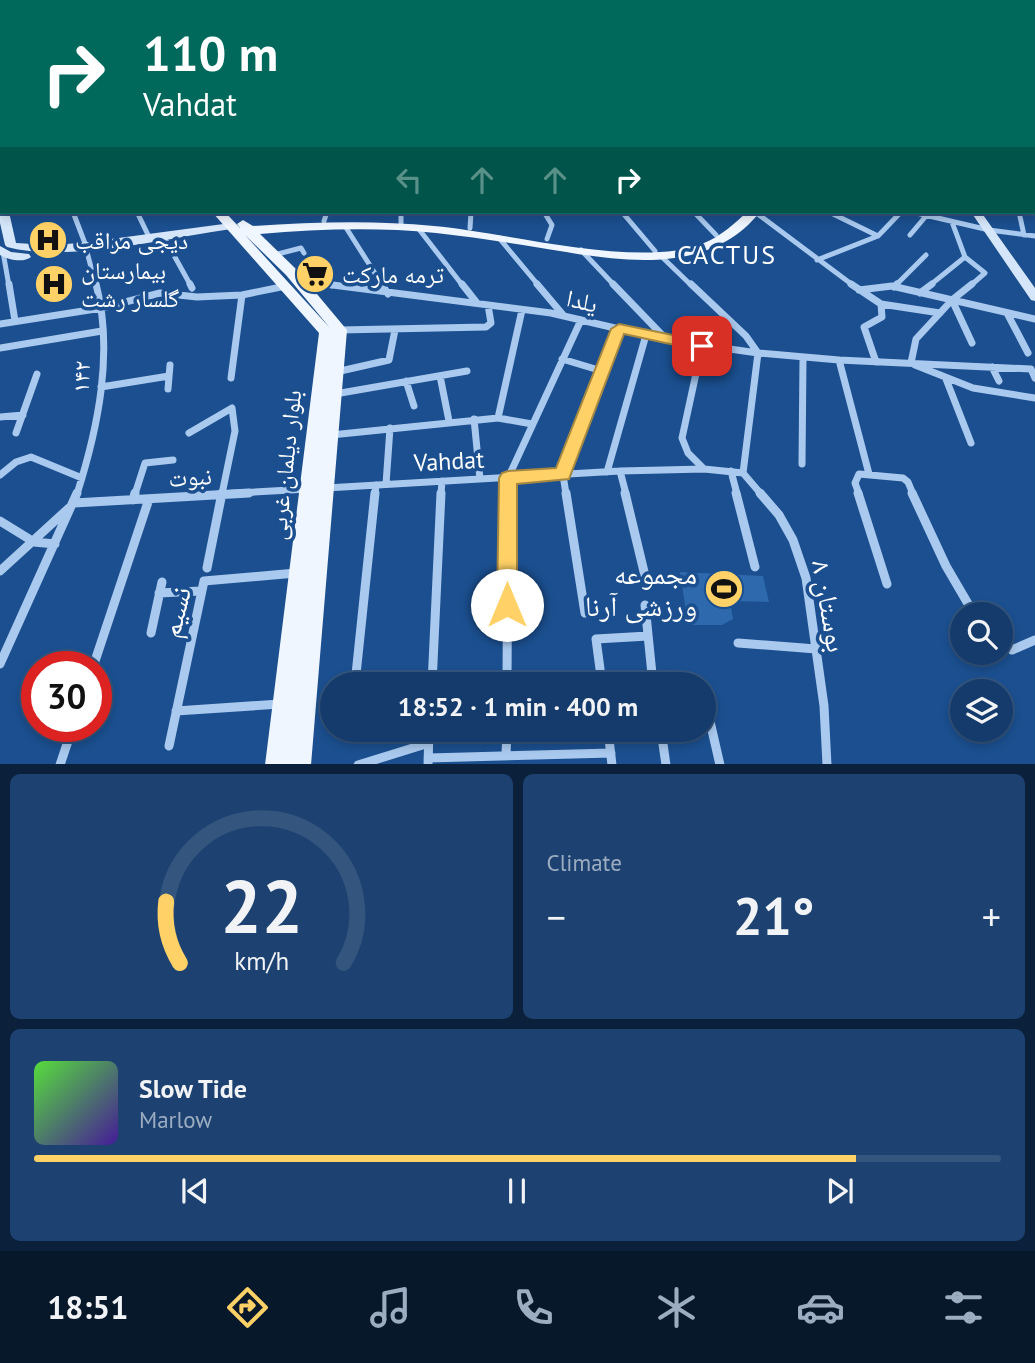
<!DOCTYPE html>
<html lang="en">
<head>
<meta charset="utf-8">
<style>
	:root { --surface:#143b6b; --page:#1d4271; --text:#f1f3f6; --muted:#9dadc1; --line:#33557e; --accent:#ffd166 }
	body { margin:0; font-family:"PT Sans","Noto Naskh Arabic",sans-serif; background:var(--page); color:var(--text); height:100vh; display:flex; flex-direction:column; font-size:26px; white-space:nowrap }
	* { box-sizing:border-box; margin:0 }
	p { font-size:23px; color:var(--muted) }
	.icon { flex:none; width:38px; height:38px; fill:none; stroke:currentColor; stroke-width:2; stroke-linecap:round; stroke-linejoin:round }
	.map { position:relative; height:764px; overflow:hidden }
	.details { display:flex; flex-direction:column; gap:10px; padding:10px; background:#0b203b; flex:1 }
	.details>* { flex:none }
	.banner { position:absolute; left:0px; top:0px; width:1036px; height:214px; box-shadow:0 4px 10px #0003,0 0 0 2px var(--line); background:#00695c; color:#fff; overflow:hidden }
	.buttons { position:absolute; left:950px; top:602px; display:grid; gap:14px }
	.buttons a { display:grid; place-items:center; width:63px; height:63px; border-radius:50%; background:var(--surface); box-shadow:0 4px 10px #0003,0 0 0 2px var(--line); font-size:35px }
	.speed { position:absolute; left:21px; top:651px; display:flex; gap:14px; font-size:35px; font-weight:700; text-align:center }
	.speed>* { display:grid; place-content:center; width:91px; height:91px; border-radius:50%; background:var(--surface); box-shadow:0 4px 10px #0003,0 0 0 2px var(--line); line-height:1 }
	.speed .limit { border:10px solid #d22; background:#fff; color:#111 }
	.pin { position:absolute; display:grid; place-items:center; width:60px; height:60px; color:#fff; margin:-30px; border-radius:14px; box-shadow:0 4px 10px #0006 }
	.me { position:absolute; width:77px; margin:-38px; rotate:0deg; stroke-linejoin:round; filter:drop-shadow(0 0 5px #0008) }
	.turn { display:flex; align-items:center; gap:24px; height:147px; padding:0 28px; font-size:32px }
	.turn .icon { width:91px; height:91px; stroke-width:2.5 }
	.turn b { display:block; font-size:49px; line-height:60px }
	.lanes { display:flex; align-items:center; height:66px; padding:0 28px; background:#0003; justify-content:center; gap:35px; direction:ltr }
	.lanes .off { opacity:.35 }
	.big { font-size:52px; font-weight:700; line-height:1.1 }
	.details .tile { flex:1; display:flex; flex-direction:column; justify-content:center; gap:10px; min-width:0; padding:0 24px; border-radius:10px; background:var(--page) }
	.details .dial { align-items:center; gap:0 }
	.dial svg { height:182px; overflow:visible; fill:none; stroke:var(--line); stroke-width:7; stroke-linecap:round; text-anchor:middle }
	.dial text { fill:var(--text); stroke:none }
	.song { display:flex; align-items:center; gap:21px }
	.cover { width:84px; height:84px; border-radius:10px; background:linear-gradient(135deg,hsl(110 70% 55%),hsl(260 70% 35%)) }
	.played { height:7px; border-radius:4px; background:linear-gradient(90deg,var(--accent) 85%,var(--line) 85%) }
	.keys { display:flex; justify-content:space-around; direction:ltr }
	.heat { display:flex; justify-content:space-between; align-items:center; font-size:38px; direction:ltr }
	.details .tiles { flex:1; display:grid; gap:10px; grid-template-columns:1fr 1fr }
	.tile:last-child { grid-column:span 2 }
	.trip { position:absolute; left:320px; top:672px; width:396px; height:70px; border-radius:35px; background:var(--surface); box-shadow:0 4px 10px #0003,0 0 0 2px var(--line); font-weight:700; line-height:70px; text-align:center }
	.dock { display:flex; height:112px; justify-content:space-around; align-items:center; background:#08182b; color:var(--muted) }
	.dock .icon { width:49px; height:49px }
	.dock .active { color:var(--accent) }
	.dock b { font-size:32px; color:var(--text) }
	.map>svg:first-child { display:block }
</style>
</head>
<body>
<div class="map">
<svg width="1035" height="765" viewBox="0 0 1035 765">
	<rect width="100%" height="100%" fill="#1b4f8f"/>
	<!-- green -->
	<path fill="#2e69ad" d="M680,572L763,576L769,602L730,601L733,619L722,625H688Z"/>
	<g fill="none" stroke-linecap="round" stroke-linejoin="round">
		<!-- canal -->
		<path fill="#3c6290" fill-rule="evenodd" d="M907,0H911L912,2H908Z
			M1034,141H1035V145H1034Z"/>
		<!-- river -->
		<path fill="#3c6290" fill-rule="evenodd" d="M53,0H62L52,2Z
			M0,43H2V49H0Z"/>
		<!-- minor-far3 -->
		<path stroke="#a9c9ee" stroke-width="4.5" d="M379,0L381,2
			M430,0L432,2
			M460,0L462,2
			M731,0L737,2
			M829,0L831,2
			M940,0L942,2
			M974,0L979,2
			M1001,0L1003,2
			M392,2L403,0"/>
		<!-- minor-far2 -->
		<path stroke="#a9c9ee" stroke-width="5" d="M73,212L86,246
			M137,212L149,237
			M401,212V223
			M544,212L552,225L547,239
			M622,212L655,251
			M694,212L716,235
			M755,212L854,286
			M829,212L878,236
			M912,212L989,230L1035,236
			M1019,212L1024,235
			M324,221L327,212
			M345,226L383,286
			M418,228L463,286
			M470,228L471,212
			M910,235L926,216
			M499,238L539,286
			M166,241L191,286
			M581,250L615,286
			M3,252L9,286
			M87,252L96,286
			M274,255L301,248L304,253
			M661,256L692,286
			M965,257L985,273L970,286
			M817,260L878,236L901,212
			M295,273L332,286
			M895,286L926,255
			M929,286L965,257L952,222"/>
		<!-- minor-far1 -->
		<path stroke="#a9c9ee" stroke-width="7" d="M9,284L15,321
			M190,284L192,288
			M325,284L551,313L666,340L758,353L839,360L1031,369L1035,378
			M382,284L388,294
			M462,284L477,303
			M537,284L564,316
			M613,284L666,339
			M691,284L746,336L758,353L743,473
			M851,284L881,304L882,317L864,327L876,362
			M894,287L897,284
			M859,290L892,286L1035,319
			M920,293L932,284
			M952,300L972,343
			M881,304L940,313
			M1007,313L1028,353
			M0,324L102,308L160,293L197,297L242,295L286,286
			M340,330L486,327L491,323L488,305
			M702,346L682,438L688,453L704,469
			M0,348L102,331
			M562,359L602,371
			M839,360L869,474
			M911,363L916,339L952,300L972,284
			M915,365L973,388L1035,398
			M992,367L999,381
			M336,372L389,360L395,330
			M440,376L449,421
			M231,378L242,295
			M946,379L971,443
			M406,381L414,406
			M101,387L169,376
			M168,389L170,365
			M335,394L467,371
			M0,417L23,415
			M498,418L522,310
			M474,419L480,479
			M16,433L37,374
			M189,433L232,408L235,431L222,494
			M331,435L498,418L532,424
			M802,464L803,358
			M620,471L626,494
			M731,471L737,494
			M607,472L646,335
			M743,473L761,494
			M0,475L16,462L31,457L82,478
			M386,484L390,428
			M326,488L620,471L704,469L743,473
			M77,494C98,428 114,352 96,284
			M135,494L145,463L173,460
			M219,494L308,489
			M375,494L376,485
			M441,494L442,481
			M508,494V478L581,320
			M566,494L563,475L619,329
			M859,494L855,483L859,474L903,478L908,482L913,494"/>
		<!-- minor -->
		<path stroke="#a9c9ee" stroke-width="9" d="M566,493L585,613
			M625,493L646,580
			M736,493L755,567
			M760,493L779,515L793,540L806,578L824,706L827,765
			M858,493L887,584
			M912,493L946,566L974,614
			M133,500L135,493
			M74,503L249,493
			M0,521L34,542L55,544
			M207,568L222,493
			M0,571L69,508
			M159,593L201,591
			M645,605L653,684
			M151,633L162,582
			M1001,642L1012,650L1035,640
			M738,643L816,649
			M0,664L77,493
			M93,667L149,499
			M355,684L375,493
			M432,684L441,493
			M507,684L508,493
			M602,684L596,639L648,636
			M176,711L280,704
			M709,717L720,765
			M608,730L612,765
			M661,730L666,765
			M169,746L204,581L296,573
			M506,755L507,730
			M428,758L611,753
			M60,765L73,726
			M358,765L429,743
			M428,765L429,730"/>
		<!-- secondary -->
		<path fill="#d6e6fa" fill-rule="evenodd" d="M238,0H247L237,2Z
			M859,0H882L857,2Z
			M915,0H923L924,2H916Z
			M0,64H2V70H0Z
			M1034,133H1035V139H1034Z
			M0,209L9,212L16,243L50,245L81,243L231,223L237,226L231,229C167,238 68,263 7,247L5,245L0,223Z
			M971,212H981L1035,288V301L1031,300Z
			M0,246L11,252L29,254L31,257C24,263 8,260 0,255Z"/>
		<!-- primary -->
		<path fill="#f0f6ff" fill-rule="evenodd" d="M0,0H9L0,3Z
			M25,0H36L23,2Z
			M0,186H2V194H0Z
			M212,212H225L240,228L237,224L243,220L253,226C313,222 374,220 434,226C506,232 640,270 704,243C721,236 734,224 747,212H760C706,279 615,260 541,248C506,242 471,237 436,233C377,227 318,229 260,234L296,269L347,330L311,765H265L319,333ZM245,235L286,275L330,328Z"/>
	</g>
	<!-- route -->
	<path fill="#ffd166" stroke="#a68842" stroke-width="2" d="M619,324L702,341L710,346L702,351L624,334L569,479L517,484V605L514,611L507,613L500,611L497,605L499,478L502,473L508,471L556,468L611,329Z"/>
	<!-- icons -->
	<defs>
		<g id="hospital-disc" transform="scale(2.0125)"><circle r="9.5" fill="#ffd166" stroke="#1b4f8f"/><path d="M-5-5h3v3.5h4V-5h3V5h-3V1.5h-4V5h-3Z" fill="#111"/></g>
		<g id="supermarket-disc" transform="scale(2.0125)"><circle r="9.5" fill="#ffd166" stroke="#1b4f8f"/><path d="M-6-5.5h2.5l.6 2H6L4.5 2H-2.5L-4.4-4H-6ZM-1.5 3.2a1.3 1.3 0 1 0 .1 0ZM3 3.2a1.3 1.3 0 1 0 .1 0Z" fill="#111"/></g>
		<g id="stadium-disc" transform="scale(2.0125)"><circle r="9.5" fill="#ffd166" stroke="#1b4f8f"/><path d="M0-5a6.5 5 0 1 0 0 10a6.5 5 0 1 0 0-10ZM-3.5-1.8h7v3.6h-7Z" fill="#111"/></g>
	</defs>
	<g fill-rule="evenodd">
		<use href="#hospital-disc" x="48" y="240"/>
		<use href="#supermarket-disc" x="315" y="274"/>
		<use href="#hospital-disc" x="54" y="284"/>
		<use href="#stadium-disc" x="724" y="589"/>
	</g>
	<g text-anchor="middle" dominant-baseline="central" stroke-width="7" stroke-linejoin="round" paint-order="stroke">
		<!-- poi labels -->
		<g font-size="24" fill="#fff" stroke="#1b4f8f" text-anchor="start">
			<text x="75" y="240">دیجی مراقب</text>
			<text x="81" y="270">بیمارستان<tspan x="81" dy="28">گلسار رشت</tspan></text>
			<text x="342" y="274">ترمه مارکت</text>
		</g>
		<!-- street labels -->
		<g font-size="24" fill="#fff" stroke="#1b4f8f">
			<text transform="translate(582 301) rotate(13)">یلدا</text>
			<text transform="translate(81 377) rotate(-87)">۱۴۲</text>
			<text transform="translate(449 461) rotate(-3)">Vahdat</text>
			<text transform="translate(285 465) rotate(-84)">بلوار دیلمان غربی</text>
			<text transform="translate(190 477) rotate(-4)">نبوت</text>
		</g>
		<!-- neighbourhood labels -->
		<g font-size="26" letter-spacing="2" fill="#fff" stroke="#1b4f8f">
			<text x="727" y="254">CACTUS</text>
		</g>
		<!-- near-poi labels -->
		<g font-size="28" fill="#fff" stroke="#1b4f8f" text-anchor="end">
			<text x="697" y="573">مجموعه<tspan x="697" dy="32">ورزشی آرنا</tspan></text>
		</g>
		<!-- near-street labels -->
		<g font-size="28" fill="#fff" stroke="#1b4f8f">
			<text transform="translate(830 606) rotate(80)">بوستان ۸</text>
			<text transform="translate(175 612) rotate(-76)">نسیم</text>
		</g>
	</g>
</svg>
<div class="buttons">
<a><svg class="icon" aria-label="search" viewBox="0 0 24 24"><circle cx="10" cy="10" r="6"/><path d="M15 15l6 6"/></svg></a>
<a><svg class="icon" aria-label="layers" viewBox="0 0 24 24"><path d="M12 4l9 5-9 5-9-5zM3 14l9 5 9-5"/></svg></a>
</div>
<div class="speed"><div class="limit">30</div></div>
<div class="pin" style="left:702px;top:346px;background:#d93025"><svg class="icon" aria-label="arrive" viewBox="0 0 24 24"><path d="M6 21V4h12l-3 4 3 4H6"/></svg></div>
<svg class="me" style="left:507px;top:605px" viewBox="-20 -20 40 40"><circle r="19" fill="#fff"/><path d="M0-13L10 11 0 6-10 11z" fill="#ffd166"/></svg>
<div class="trip">18:52 · 1 min · 400 m</div>
<div class="banner">
<div class="turn"><svg class="icon" aria-label="right" viewBox="0 0 24 24"><path d="M7 20v-9h11M14 6l5 5-5 5"/></svg><div><b>110 m</b>Vahdat</div></div>
<div class="lanes"><svg class="icon off" aria-label="left" viewBox="0 0 24 24"><path d="M17 20v-9H6M10 6l-5 5 5 5"/></svg><svg class="icon off" aria-label="ahead" viewBox="0 0 24 24"><path d="M12 20V5M6 11l6-6 6 6"/></svg><svg class="icon off" aria-label="ahead" viewBox="0 0 24 24"><path d="M12 20V5M6 11l6-6 6 6"/></svg><svg class="icon" aria-label="right" viewBox="0 0 24 24"><path d="M7 20v-9h11M14 6l5 5-5 5"/></svg></div>
</div>
</div>
<section class="details">
<div class="tiles">
<div class="tile dial"><svg viewBox="0 0 100 80">
<path d="M14 69A42 42 0 1 1 86 69"/>
<path d="M14 69A42 42 0 0 1 8 42" stroke="#ffd166"/>
<text x="50" y="56" font-size="32" font-weight="700">22</text>
<text x="50" y="72" font-size="11">km/h</text>
</svg></div>
<div class="tile"><p>Climate</p>
<div class="heat"><a>−</a><b class="big">21°</b><a>+</a></div>
</div>
<div class="tile">
<div class="song"><i class="cover"></i><div><b>Slow Tide</b><p>Marlow</p></div></div>
<div class="played"></div>
<div class="keys"><svg class="icon" aria-label="previous" viewBox="0 0 24 24"><path d="M18 5L8 12l10 7zM5 5v14"/></svg><svg class="icon" aria-label="pause" viewBox="0 0 24 24"><path d="M8 5v14M16 5v14"/></svg><svg class="icon" aria-label="next" viewBox="0 0 24 24"><path d="M6 5l10 7-10 7zM19 5v14"/></svg></div>
</div>
</div>
</section>
<nav class="dock">
<b>18:51</b>
<svg class="icon active" aria-label="directions" viewBox="0 0 24 24"><path d="M12 3l9 9-9 9-9-9zM9 14v-3h6M13 9l2 2-2 2"/></svg>
<svg class="icon" aria-label="music" viewBox="0 0 24 24"><path d="M9 18V5l10-2v13"/><circle cx="6" cy="18" r="3"/><circle cx="16" cy="16" r="3"/></svg>
<svg class="icon" aria-label="phone" viewBox="0 0 24 24"><path d="M5 4h4l2 5-3 2q2 4 5 5l2-3 5 2v4C11 20 4 13 5 4z"/></svg>
<svg class="icon" aria-label="climate" viewBox="0 0 24 24"><path d="M12 3v18M4 7l16 10M4 17L20 7"/></svg>
<svg class="icon" aria-label="car" viewBox="0 0 24 24"><path d="M5 17H2v-5l4-1 3-4h7l3 4 3 1v5h-3M9 17h6M6 11h13"/><circle cx="7" cy="17" r="2"/><circle cx="17" cy="17" r="2"/></svg>
<svg class="icon" aria-label="filters" viewBox="0 0 24 24"><path d="M4 7h16M4 17h16"/><circle cx="9" cy="7" r="2"/><circle cx="15" cy="17" r="2"/></svg>
</nav>
</body>
</html>
